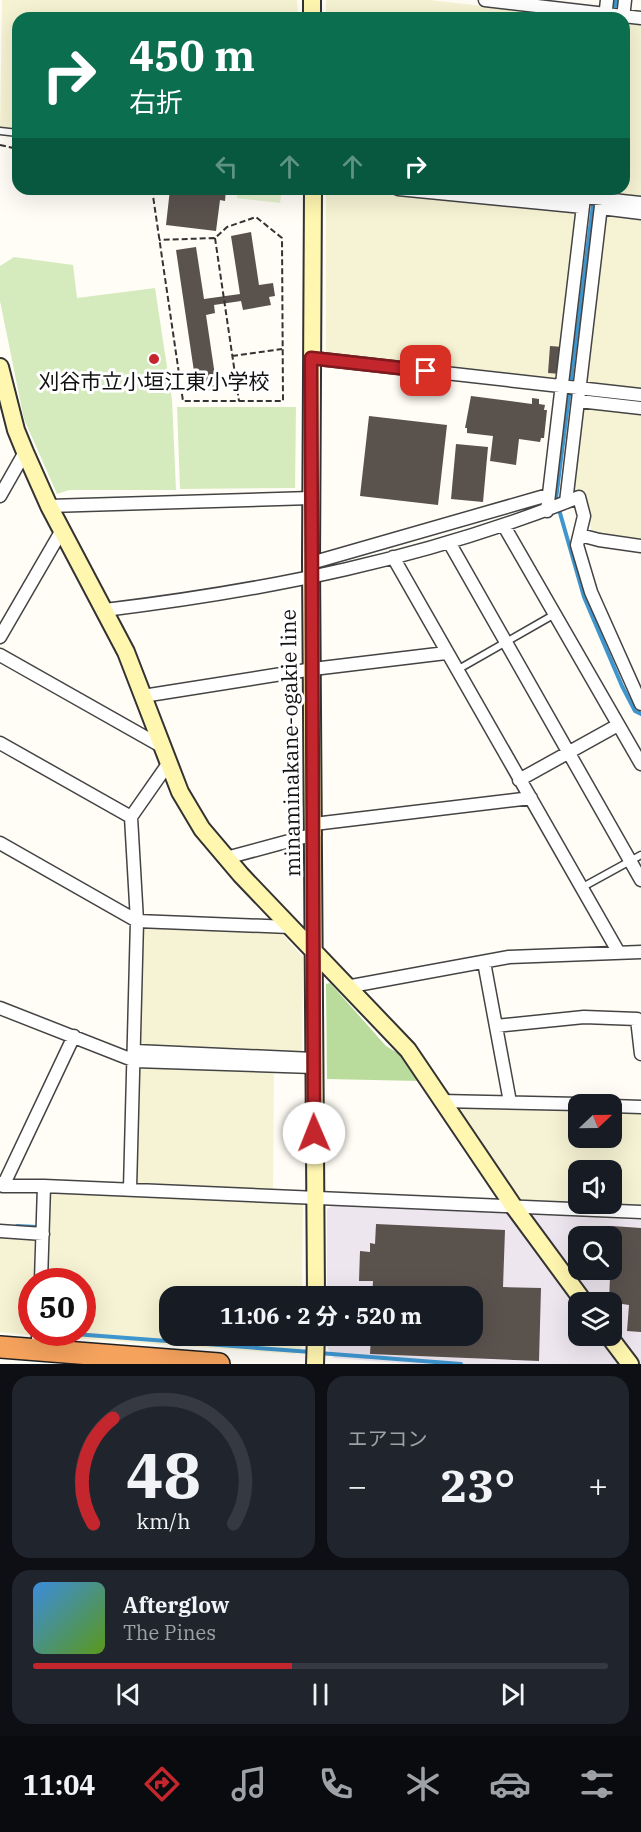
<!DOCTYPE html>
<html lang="ja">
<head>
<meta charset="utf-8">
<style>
	:root { --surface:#171b24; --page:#20242c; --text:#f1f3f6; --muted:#9ea1a6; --line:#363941; --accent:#c4262e }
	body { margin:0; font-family:"IBM Plex Serif","Noto Sans JP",serif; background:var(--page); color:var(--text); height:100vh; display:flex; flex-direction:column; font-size:22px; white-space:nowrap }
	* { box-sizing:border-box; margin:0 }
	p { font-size:20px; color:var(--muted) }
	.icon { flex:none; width:33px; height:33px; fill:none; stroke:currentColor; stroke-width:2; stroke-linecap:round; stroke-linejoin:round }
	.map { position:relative; height:1364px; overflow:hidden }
	.sheet { display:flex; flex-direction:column; gap:12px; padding:12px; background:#0d0f14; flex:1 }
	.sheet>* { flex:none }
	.guide { position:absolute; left:12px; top:12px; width:618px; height:183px; border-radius:18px; box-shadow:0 6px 24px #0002; background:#0b6e4f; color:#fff; overflow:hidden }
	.needle { width:39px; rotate:68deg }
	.tools { position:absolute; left:568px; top:1094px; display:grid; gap:12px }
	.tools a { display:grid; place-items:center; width:54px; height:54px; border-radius:12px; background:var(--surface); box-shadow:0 6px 24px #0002; font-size:30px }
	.speed { position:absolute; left:18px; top:1268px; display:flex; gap:12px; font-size:30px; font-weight:700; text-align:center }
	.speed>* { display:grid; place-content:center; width:78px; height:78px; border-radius:50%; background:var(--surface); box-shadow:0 6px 24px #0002; line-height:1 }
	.speed .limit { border:9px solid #d22; background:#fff; color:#111 }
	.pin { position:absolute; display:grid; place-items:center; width:51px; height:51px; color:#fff; margin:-26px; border-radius:12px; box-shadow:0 3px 9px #0006 }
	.me { position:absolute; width:66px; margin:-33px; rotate:359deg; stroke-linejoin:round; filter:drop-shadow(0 0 4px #0008) }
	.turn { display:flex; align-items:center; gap:21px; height:126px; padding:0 18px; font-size:27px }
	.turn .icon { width:78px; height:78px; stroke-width:2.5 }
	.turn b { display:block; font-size:42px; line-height:51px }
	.lanes { display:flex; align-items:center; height:57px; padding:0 18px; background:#0003; justify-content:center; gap:30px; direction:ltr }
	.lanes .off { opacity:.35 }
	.big { font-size:45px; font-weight:700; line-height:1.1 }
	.sheet .widget { flex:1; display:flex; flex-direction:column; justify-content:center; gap:9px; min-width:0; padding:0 21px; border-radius:18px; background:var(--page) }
	.sheet .dial { align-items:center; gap:0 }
	.dial svg { height:156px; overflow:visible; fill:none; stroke:var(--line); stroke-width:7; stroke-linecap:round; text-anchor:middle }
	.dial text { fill:var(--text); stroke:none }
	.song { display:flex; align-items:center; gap:18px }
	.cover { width:72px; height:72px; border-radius:9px; background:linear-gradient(135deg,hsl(210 70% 55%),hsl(90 70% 35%)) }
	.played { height:6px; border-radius:3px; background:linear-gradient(90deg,var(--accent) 45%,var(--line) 45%) }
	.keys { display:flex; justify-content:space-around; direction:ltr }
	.heat { display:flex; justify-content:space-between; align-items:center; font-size:33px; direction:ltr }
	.sheet .tiles { flex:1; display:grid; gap:12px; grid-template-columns:1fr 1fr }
	.widget:last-child { grid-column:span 2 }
	.trip { position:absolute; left:159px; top:1286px; width:324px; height:60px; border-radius:18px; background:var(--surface); box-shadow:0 6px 24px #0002; font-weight:700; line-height:60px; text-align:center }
	.tab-bar { display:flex; height:96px; justify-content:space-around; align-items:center; background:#090b0e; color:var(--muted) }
	.tab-bar .icon { width:42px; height:42px }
	.tab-bar .current { color:var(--accent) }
	.tab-bar b { font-size:27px; color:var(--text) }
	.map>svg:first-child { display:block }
</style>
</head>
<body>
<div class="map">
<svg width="641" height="1364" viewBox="0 0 641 1364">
	<rect width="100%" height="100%" fill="#fffdf5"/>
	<!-- industrial -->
	<path fill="#eee6ef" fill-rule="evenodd" d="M333,1205L641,1220V1364H412L334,1358L327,1347V1335H472V1296H327V1209ZM579,1236H612V1269H579ZM579,1302H612V1335H579Z"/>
	<!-- farmland -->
	<path fill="#f6f3d4" d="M2,0H297L298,18H18V130L0,128Z
		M326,0H430L586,18H326Z
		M625,23L641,24V200L606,196L607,189H624Z
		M326,189H369L580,210L562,382L326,355Z
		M604,212L641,216V392L584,385Z
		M581,404L641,410V540L598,535L592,531L582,491L568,497Z
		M143,927L281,933L303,957L302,1055L140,1049Z
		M139,1065L274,1069L273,1193L137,1185L134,1182Z
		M451,1105L579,1110V1137H612V1111L641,1112V1205L583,1203H612V1170H579V1203L519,1201Z
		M53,1191L299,1202L303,1205L302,1296H170V1335H302V1347L296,1354L45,1336L42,1332H82V1281H44L48,1194Z
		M0,1236L35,1239L32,1332L28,1335L0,1332Z"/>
	<!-- green -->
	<path fill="#d5ebbd" d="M14,257L73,265L77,298L155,288L172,400L176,490H69L57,494L24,419L0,301V266Z
		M177,407H296L295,488L180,489Z"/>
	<!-- forest -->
	<path fill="#b9dc9c" d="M330,983L386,1046L401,1055L420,1081L327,1079L326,984Z"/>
	<!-- pitch -->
	<path fill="#e6f2cf" d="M238,189H282L280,203L237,198Z"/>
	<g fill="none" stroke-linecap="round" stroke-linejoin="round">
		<!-- stream -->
		<path stroke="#3f96cf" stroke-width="4" d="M614,11L616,0
			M595,189L556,499L584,597L622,686L635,711L641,714
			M17,1226L37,1227
			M48,1332L311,1352
			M319,1353L461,1364"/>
	</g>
	<!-- building -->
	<path fill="#5a524d" d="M170,189H226L225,201L220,200L216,231L166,225Z
		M251,232L259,285L273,283L275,296L269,297L271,305L243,310L241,301L214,305L215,313L206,315L217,389L202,391L201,384L196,385L176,250L196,247L204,299L240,294L231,236Z
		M550,346L563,347L561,374L548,373Z
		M471,396L532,404V398L539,399V404L545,405L544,410H547L544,438H541L540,442L519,439L516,465L490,461L493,436L467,433V428H465Z
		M369,416L447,425L438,505L360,496Z
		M456,444L488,447L483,502L451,499Z
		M376,1224L505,1230L503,1287L541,1288L539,1361L370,1354L371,1335H472V1296H372L373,1281H359L360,1251L370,1252V1243L375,1244Z
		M612,1226L641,1228V1332L627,1331L629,1305L609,1302Z"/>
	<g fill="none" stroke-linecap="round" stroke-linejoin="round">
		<!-- lane casing -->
		<g stroke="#444" stroke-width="9">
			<path id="lane" d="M0,131L18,133
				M457,670L555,614
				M581,888L641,855"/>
		</g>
		<!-- street casing -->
		<g stroke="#444" stroke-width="15">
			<path id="street" d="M485,0L641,18
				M605,18L607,0
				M623,18L625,0
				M398,189L583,207
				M510,189L641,203
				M601,208L641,213
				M311,358L641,395
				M579,401L641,408
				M0,496L25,452
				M566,502L603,189
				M49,506L311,498
				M547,511L585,189
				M504,526L641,764
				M580,535L599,540L641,546
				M449,542L641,880
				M393,557L619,953
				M311,563L548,495
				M105,610C269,590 425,559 579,497L584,516L577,545L591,592L641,704
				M0,637L62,530
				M0,655L161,746
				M143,696L313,669L446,653
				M0,743L131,817
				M519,780L618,725
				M314,824L531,798
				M0,843L137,921L290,927
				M226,858L315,834
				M484,962L510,1102
				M346,987L509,957L641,952
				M0,1008L135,1061L313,1067
				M496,1026L584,1017L637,1019L641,1054
				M135,1051L313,1059
				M441,1101L579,1104
				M612,1106L641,1107
				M0,1183L3,1186L74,1036
				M3,1186H44
				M130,1189L137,921L131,817L168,764
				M0,1231L43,1234
				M41,1281L44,1186L641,1212
				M38,1338V1332"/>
		</g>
		<!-- secondary casing -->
		<g stroke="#333" stroke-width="20">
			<path id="secondary" d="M312,0V18
				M313,189L311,563L316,1296
				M0,367L16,430L25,452L49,506L126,652L180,792L202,829L241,875L408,1050L514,1207L584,1302
				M608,1335L630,1364
				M315,1364L316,1335"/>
		</g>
		<!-- highway casing -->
		<g stroke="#222" stroke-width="24">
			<path id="highway" d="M0,1347L219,1364"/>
		</g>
		<!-- path -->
		<path stroke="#333" stroke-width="2" stroke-dasharray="6 3" stroke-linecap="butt" d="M0,145L18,149
			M152,189L183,401H283L282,238L256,217L227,227L215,238L159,240
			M215,238L239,401
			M232,356L282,349"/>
		<!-- lane -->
		<use href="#lane" stroke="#fff" stroke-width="6"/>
		<!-- street -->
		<use href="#street" stroke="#fff" stroke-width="12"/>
		<!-- secondary -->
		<use href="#secondary" stroke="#fff6b0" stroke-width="16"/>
		<!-- highway -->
		<use href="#highway" stroke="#f5a25d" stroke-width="21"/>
	</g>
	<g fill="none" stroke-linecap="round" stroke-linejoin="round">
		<!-- route casing -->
		<g stroke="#7f191e" stroke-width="15">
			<path id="route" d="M314,1133L311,358L426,371"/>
		</g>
		<!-- route -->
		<use href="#route" stroke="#c4262e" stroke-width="10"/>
	</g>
	<!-- markers -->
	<circle fill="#c4262e" stroke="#fff" stroke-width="2" cx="154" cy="359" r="6"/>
	<g text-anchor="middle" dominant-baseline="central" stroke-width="6" stroke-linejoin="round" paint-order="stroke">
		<!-- poi labels -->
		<g font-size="21" fill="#111" stroke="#fff">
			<text x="154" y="381">刈谷市立小垣江東小学校</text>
		</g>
		<!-- street labels -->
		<g font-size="21" fill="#111" stroke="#fff">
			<text transform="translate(290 743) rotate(-91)">minaminakane-ogakie line</text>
		</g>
	</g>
</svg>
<div class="tools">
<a><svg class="needle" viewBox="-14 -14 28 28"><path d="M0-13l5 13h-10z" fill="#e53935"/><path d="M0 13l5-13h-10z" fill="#9ea1a6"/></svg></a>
<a><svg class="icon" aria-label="sound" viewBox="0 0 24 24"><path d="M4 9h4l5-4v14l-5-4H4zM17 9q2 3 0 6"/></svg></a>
<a><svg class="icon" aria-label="search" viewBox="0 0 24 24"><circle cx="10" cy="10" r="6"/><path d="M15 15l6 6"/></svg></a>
<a><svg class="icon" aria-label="layers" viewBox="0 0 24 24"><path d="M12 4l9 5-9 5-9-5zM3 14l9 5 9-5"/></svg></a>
</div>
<div class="speed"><div class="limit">50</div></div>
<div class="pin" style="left:426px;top:371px;background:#d93025"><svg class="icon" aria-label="arrive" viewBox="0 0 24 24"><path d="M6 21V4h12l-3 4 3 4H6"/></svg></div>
<svg class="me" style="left:314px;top:1133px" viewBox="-20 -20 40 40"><circle r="19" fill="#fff"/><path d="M0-13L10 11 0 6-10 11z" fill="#c4262e"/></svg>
<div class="trip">11:06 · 2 分 · 520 m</div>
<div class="guide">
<div class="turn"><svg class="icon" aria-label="right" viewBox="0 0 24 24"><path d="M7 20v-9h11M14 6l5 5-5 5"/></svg><div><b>450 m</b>右折</div></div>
<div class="lanes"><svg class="icon off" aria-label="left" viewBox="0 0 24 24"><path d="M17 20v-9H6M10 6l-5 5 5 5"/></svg><svg class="icon off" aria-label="ahead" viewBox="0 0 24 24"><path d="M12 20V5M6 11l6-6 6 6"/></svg><svg class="icon off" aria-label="ahead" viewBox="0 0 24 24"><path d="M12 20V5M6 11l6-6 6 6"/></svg><svg class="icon" aria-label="right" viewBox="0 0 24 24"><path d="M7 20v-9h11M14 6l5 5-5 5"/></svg></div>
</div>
</div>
<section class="sheet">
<div class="tiles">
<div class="widget dial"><svg viewBox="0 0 100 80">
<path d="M14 69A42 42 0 1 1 86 69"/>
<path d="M14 69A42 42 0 0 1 24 15" stroke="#c4262e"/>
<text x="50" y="56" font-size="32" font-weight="700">48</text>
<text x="50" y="72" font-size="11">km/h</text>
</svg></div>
<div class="widget"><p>エアコン</p>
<div class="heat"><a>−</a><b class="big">23°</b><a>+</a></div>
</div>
<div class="widget">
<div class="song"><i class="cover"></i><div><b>Afterglow</b><p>The Pines</p></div></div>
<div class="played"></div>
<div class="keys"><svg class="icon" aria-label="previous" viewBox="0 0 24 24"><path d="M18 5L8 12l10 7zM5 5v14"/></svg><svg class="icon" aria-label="pause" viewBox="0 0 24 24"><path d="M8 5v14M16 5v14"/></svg><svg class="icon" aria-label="next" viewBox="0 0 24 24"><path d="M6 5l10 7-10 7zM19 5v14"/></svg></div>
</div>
</div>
</section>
<nav class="tab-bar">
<b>11:04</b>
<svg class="icon current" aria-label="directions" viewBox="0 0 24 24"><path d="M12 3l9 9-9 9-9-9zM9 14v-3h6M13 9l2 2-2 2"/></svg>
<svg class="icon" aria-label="music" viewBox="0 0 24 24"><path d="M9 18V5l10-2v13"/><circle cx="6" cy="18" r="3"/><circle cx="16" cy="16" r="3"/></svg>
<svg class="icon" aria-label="phone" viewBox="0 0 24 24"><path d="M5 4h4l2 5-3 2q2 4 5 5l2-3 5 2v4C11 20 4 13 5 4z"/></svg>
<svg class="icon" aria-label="climate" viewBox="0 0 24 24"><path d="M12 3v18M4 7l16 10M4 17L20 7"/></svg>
<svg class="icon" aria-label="car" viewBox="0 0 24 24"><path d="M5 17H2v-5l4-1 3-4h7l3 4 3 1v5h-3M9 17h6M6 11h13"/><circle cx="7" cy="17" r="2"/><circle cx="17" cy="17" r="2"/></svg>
<svg class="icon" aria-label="filters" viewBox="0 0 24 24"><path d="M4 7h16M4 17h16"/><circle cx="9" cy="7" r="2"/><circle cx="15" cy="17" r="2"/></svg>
</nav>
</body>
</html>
